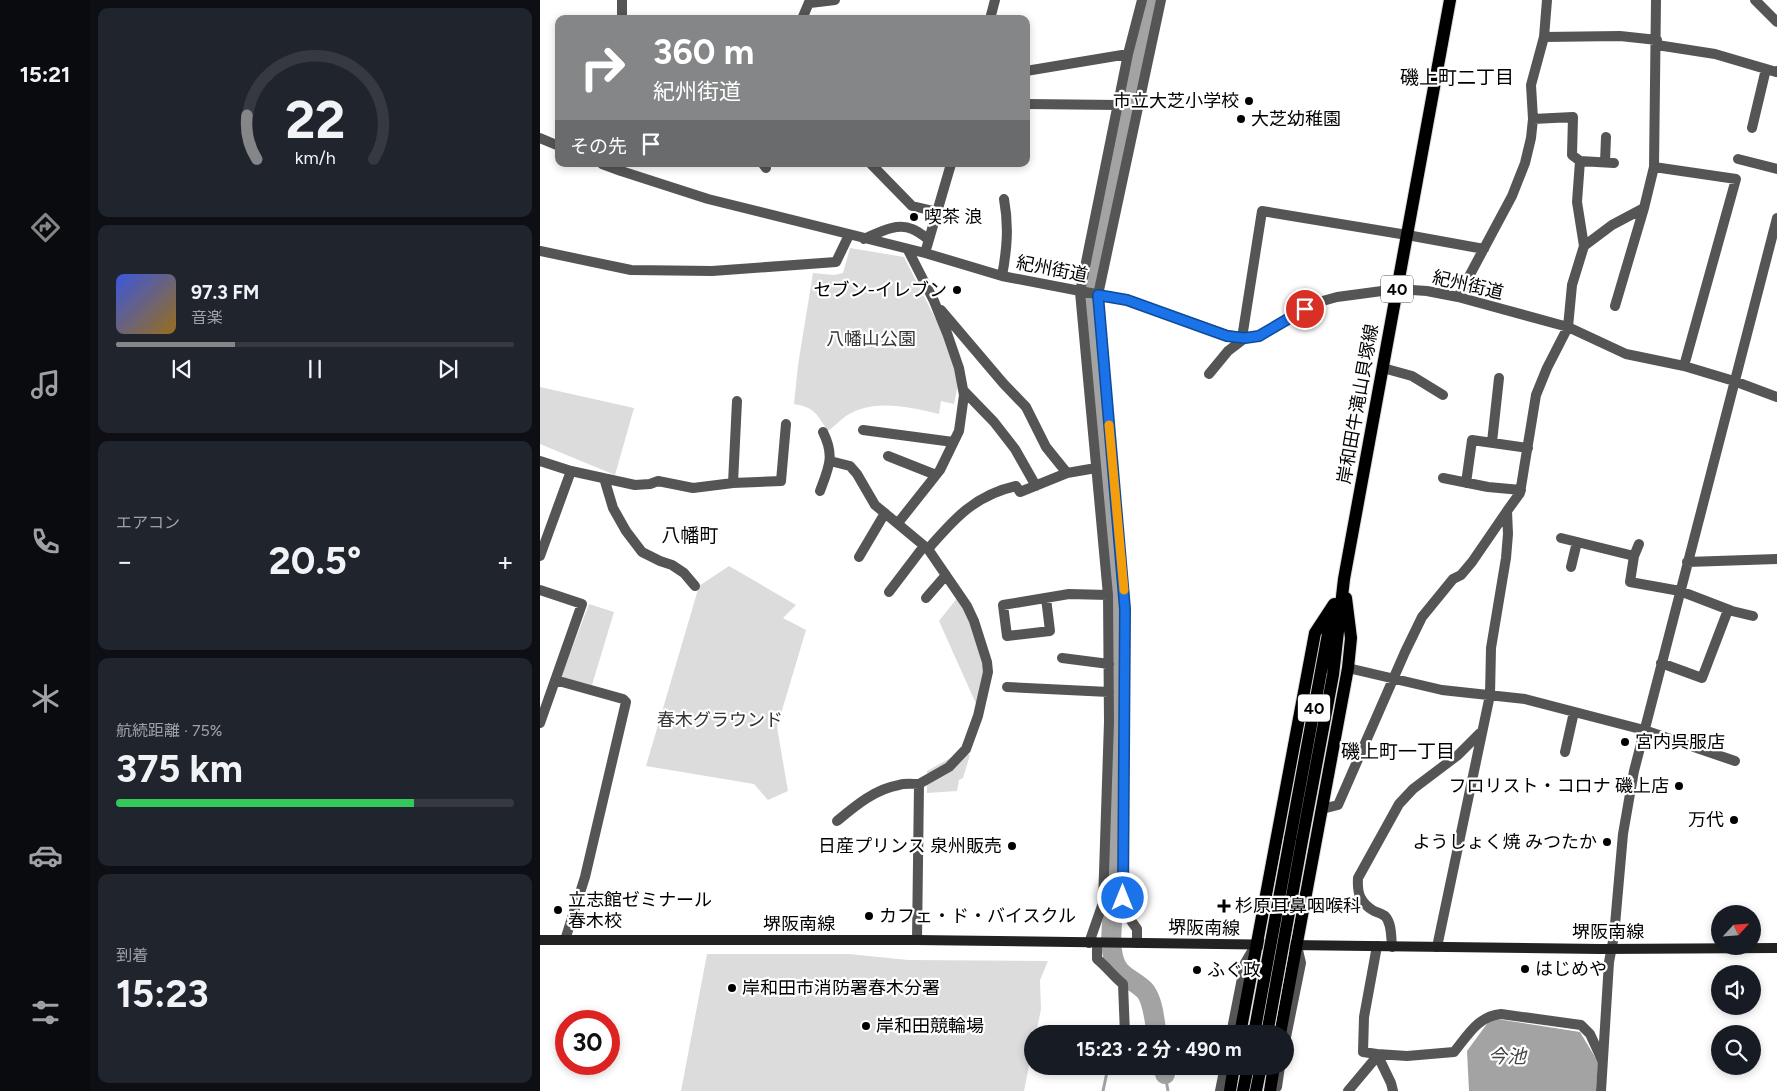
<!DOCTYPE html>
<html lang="ja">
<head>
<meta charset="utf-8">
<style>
	:root { --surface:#171b24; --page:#20242c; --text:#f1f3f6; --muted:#9ea1a6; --line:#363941; --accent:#858687 }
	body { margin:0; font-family:Figtree,"Noto Sans JP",sans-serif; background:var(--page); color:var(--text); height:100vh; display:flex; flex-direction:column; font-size:19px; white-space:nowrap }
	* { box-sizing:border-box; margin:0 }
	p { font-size:16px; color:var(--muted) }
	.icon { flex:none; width:28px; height:28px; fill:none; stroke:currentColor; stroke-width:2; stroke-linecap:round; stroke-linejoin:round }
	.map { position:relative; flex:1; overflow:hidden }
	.side { display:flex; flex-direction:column; gap:8px; padding:8px; background:#0d0f14; width:450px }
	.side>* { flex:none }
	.hud { position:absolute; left:15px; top:15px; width:475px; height:152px; border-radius:10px; box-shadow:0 2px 8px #0003; background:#858687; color:#fff; overflow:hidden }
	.needle { width:32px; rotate:64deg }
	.tools { position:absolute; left:1171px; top:905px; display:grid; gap:10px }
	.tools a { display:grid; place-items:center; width:50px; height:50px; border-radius:50%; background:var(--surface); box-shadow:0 2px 8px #0003; font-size:25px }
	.speed { position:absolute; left:15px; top:1010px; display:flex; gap:10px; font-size:25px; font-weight:700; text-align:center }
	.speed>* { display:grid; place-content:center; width:65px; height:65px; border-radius:50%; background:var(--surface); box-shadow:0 2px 8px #0003; line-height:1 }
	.speed .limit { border:8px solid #d22; background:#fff; color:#111 }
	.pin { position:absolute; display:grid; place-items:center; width:42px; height:42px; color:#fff; margin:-21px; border:2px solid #fff; border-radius:50%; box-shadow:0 1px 5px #0007 }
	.me { position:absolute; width:55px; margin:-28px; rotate:0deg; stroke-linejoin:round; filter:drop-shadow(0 0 4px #0008) }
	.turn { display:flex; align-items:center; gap:18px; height:105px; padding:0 15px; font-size:22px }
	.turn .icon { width:65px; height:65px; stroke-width:2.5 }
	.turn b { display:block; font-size:35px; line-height:42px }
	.then { display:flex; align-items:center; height:48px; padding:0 15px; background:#0003; gap:10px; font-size:19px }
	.big { font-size:38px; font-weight:700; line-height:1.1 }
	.side .card { flex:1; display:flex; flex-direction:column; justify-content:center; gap:8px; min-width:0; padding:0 18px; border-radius:10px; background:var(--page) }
	.side .dial { align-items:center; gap:0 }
	.dial svg { height:130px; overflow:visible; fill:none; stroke:var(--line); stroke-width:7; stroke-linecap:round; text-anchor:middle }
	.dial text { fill:var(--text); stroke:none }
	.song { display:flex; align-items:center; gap:15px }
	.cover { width:60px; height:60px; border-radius:8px; background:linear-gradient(135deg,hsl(230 70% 55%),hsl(40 70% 35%)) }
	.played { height:5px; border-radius:2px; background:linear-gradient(90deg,var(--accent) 30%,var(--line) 30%) }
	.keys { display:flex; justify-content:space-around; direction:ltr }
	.heat { display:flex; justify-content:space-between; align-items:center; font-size:28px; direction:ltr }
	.charge { height:8px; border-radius:4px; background:linear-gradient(90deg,#34c759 75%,var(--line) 0) }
	.trip { position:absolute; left:484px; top:1025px; width:270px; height:50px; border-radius:25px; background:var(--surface); box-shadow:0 2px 8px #0003; font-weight:700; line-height:50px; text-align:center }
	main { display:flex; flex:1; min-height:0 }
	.dock { display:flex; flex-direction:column; width:90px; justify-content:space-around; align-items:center; background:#090b0e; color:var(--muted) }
	.dock .icon { width:35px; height:35px }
	.dock .active { color:var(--accent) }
	.dock b { font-size:22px; color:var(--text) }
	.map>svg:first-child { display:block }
</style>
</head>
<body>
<main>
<nav class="dock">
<b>15:21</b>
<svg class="icon active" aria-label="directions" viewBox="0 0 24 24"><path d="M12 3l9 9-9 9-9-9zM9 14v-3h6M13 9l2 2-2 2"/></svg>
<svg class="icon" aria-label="music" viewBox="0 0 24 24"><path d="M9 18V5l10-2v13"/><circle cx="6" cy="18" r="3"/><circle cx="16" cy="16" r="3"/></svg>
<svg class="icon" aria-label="phone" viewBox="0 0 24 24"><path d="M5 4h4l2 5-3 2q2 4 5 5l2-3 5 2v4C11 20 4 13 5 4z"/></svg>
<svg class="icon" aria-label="climate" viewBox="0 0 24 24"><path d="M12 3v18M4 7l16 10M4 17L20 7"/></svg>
<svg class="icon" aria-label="car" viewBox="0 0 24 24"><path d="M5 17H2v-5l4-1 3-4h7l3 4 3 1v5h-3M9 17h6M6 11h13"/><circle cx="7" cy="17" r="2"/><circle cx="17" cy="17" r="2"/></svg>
<svg class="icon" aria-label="filters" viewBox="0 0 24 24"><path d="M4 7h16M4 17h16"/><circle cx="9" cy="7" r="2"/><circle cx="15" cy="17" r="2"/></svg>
</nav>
<section class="side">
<div class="card dial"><svg viewBox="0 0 100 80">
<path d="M14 69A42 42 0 1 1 86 69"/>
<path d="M14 69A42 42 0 0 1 8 42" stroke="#858687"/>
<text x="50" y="56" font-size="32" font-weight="700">22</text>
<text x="50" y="72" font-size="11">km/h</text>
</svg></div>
<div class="card">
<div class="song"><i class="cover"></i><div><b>97.3 FM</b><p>音楽</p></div></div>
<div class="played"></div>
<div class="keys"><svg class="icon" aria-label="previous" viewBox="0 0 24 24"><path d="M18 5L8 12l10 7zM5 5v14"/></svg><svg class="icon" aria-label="pause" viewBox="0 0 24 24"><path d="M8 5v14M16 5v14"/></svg><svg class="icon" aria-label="next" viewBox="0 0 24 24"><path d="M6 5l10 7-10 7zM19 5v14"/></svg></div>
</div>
<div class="card"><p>エアコン</p>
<div class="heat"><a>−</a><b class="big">20.5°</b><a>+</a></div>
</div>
<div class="card"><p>航続距離 · 75%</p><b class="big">375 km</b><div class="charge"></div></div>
<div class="card"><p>到着</p><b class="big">15:23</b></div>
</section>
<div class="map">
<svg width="1237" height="1091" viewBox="0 0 1237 1091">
	<rect width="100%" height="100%" fill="#fff"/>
	<!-- green -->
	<path fill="#dcdcdc" d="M310,248L364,257L394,316L410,341L418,384L414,404L401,401L399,414C369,407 334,398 306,416C300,420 294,427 288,431C276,414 276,408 254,404L258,365L273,273L294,275L303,273Z
		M0,387L94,408L75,475L0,444Z
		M189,566L256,605L243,618L266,630L237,727L248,791L228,800L214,784L106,766L159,586Z
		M418,597L431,619L445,673L437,706L399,621Z
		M49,604L74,612L52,685L21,677Z
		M421,752L430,755L423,778L419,780L417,791L387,793V771Z
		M167,954H309L368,960L508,961L500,980L501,1009L496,1034H492V1051L484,1091H141Z"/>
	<!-- water -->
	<path fill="#a3a3a3" d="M957,1019L1040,1032L1058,1062L1056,1091H929L927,1051L949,1021Z"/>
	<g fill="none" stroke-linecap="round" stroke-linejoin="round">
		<!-- stream -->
		<path stroke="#a3a3a3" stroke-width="3" d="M563,1091L567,1072L625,1074L628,1091"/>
		<!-- river -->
		<path stroke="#a3a3a3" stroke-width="20" d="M613,0L549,286L548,303L577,603L578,661L574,909C571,925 568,956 579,970C586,979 599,983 606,992C614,1004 614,1021 617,1034
			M624,1066L625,1074"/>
		<!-- primary casing -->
		<g stroke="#dbdbdb" stroke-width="14">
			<path id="primary" d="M750,839L792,612
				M762,841L793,675L804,579L910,0
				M700,1034L775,633L794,604
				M740,1034L808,668L811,638L806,598
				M690,1091L694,1066
				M703,1091L708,1066
				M716,1091L721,1066
				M730,1091L734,1066"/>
		</g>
		<!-- street -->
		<path stroke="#555" stroke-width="10" d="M1215,0L1237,22
			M270,3L295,0
			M82,19V0
			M262,19L270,0
			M450,19L455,0
			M1004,37L1080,36L1117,40
			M1117,45L1175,54L1236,72L1237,71
			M486,71L588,54
			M486,104L579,105
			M993,119L1033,117L1032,155L1040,161L1074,163
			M1212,128L1226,69
			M0,138L19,146
			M1198,159L1237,169
			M1040,161L1037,202L1044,246
			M1065,162L1066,137
			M62,164L81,171L168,199L385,253L462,276L587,300L687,335L705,338L719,336L765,309L779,302L797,297L857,289L887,291L918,297L1028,327L1086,354L1144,366L1194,381L1237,397
			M223,164L226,168
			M331,164L372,206L398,212
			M1114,167L1196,179L1144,366
			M324,239C338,233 357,222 372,229C378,231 384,236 389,240
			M0,251L91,270L172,271L296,262L309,235
			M385,253L411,164
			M462,276C467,249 469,226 464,199
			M918,297L972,196L985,163L991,138L993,119L991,85L1004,37L1007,0
			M1075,306L1104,208
			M401,310L463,383L486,407L506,447L527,473
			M702,338L722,211L867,235L944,249
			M843,368L872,376L903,395
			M669,374L688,351L705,338
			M424,391L454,422L475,449L496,486
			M323,430L413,442
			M952,442L959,378
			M348,456L396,475
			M0,461L31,471L95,485L110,484L118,481L153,488L193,483L241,481L246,424
			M290,461L310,466L317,474L335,505L388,549L427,606L434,621L447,662L448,672L438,716L426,749L409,767L379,784L377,940
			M64,478L73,508L86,531L102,552L120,561L132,565L144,573L155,586
			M903,478L948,487L981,490
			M193,483L197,401
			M926,483L932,440L988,448
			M280,491C289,467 295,456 283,432
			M358,523L400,470L419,431L424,395L419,368L407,333L394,301L368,250
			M1021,538L1094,556L1090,582L1140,591L1192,611L1213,616
			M388,549C414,519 435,495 476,486L480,492L527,473L556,468
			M0,556L31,471
			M1094,556L1099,544
			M319,557L345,513
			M1147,562L1237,559
			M1031,567L1037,542
			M0,590L42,604L0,723
			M349,592L384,546
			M386,598L406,575
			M506,598L510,631L467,636L463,605L529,594L568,595
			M522,658L569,664
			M1121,663L1162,678L1188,610
			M808,668L902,690L985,699L1104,730L1195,761
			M15,680L83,699L86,702L45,877L25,940
			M467,687L569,692
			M1025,752L1034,712
			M782,809L798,805L865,652L882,617L913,579L921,575L932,562L967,511
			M297,821C315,806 335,789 359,785C365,783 372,784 379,784
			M549,943L563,903L569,722L568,595L540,292L588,54L602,0
			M557,943V959C567,967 573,976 583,984L585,1034
			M597,943V929L585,912L583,898L585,609L558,295L621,0
			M837,946L824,1017L823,1052L837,1054L851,1083L853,1091
			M852,947C851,937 852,923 845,916C842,914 837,912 834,911C820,903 817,893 818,878L859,804L873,789L918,755L942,731
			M897,947L950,695L951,648L966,558L968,534L967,511L980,493L996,395L1007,368L1028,327L1032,285L1044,246L1072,225L1104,208L1114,167L1116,0
			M691,1034L705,963L715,946
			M745,1042L761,963L757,946
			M737,1087L740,1066
			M680,1091L685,1066
			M808,1091L834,1060L837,1054L867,1056L914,1052C928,1035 938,1016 961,1014L1041,1025L1050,1034L1062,1060
			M1061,1091L1069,962L1074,936L1083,834L1094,771L1237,218"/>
		<!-- secondary -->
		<path stroke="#222" stroke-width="10" d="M0,940H377L1061,949L1237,948"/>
		<!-- primary -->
		<use href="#primary" stroke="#000" stroke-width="12"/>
		<!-- primary-bridge casing -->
		<g stroke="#dbdbdb" stroke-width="14" stroke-linecap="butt">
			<path id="primary-bridge" d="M714,1034L750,839
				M727,1034L762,841"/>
		</g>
		<!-- primary-bridge -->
		<use href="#primary-bridge" stroke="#000" stroke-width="12"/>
	</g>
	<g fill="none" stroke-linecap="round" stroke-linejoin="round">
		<!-- route casing -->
		<g stroke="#114b97" stroke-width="12">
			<path id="route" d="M583,898L585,609L558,295L587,300L687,336L705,338L719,336L765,309"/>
		</g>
		<!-- route -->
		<use href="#route" stroke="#1a73e8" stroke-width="9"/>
		<!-- slow -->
		<path stroke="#f59e0b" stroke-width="9" d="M569,425L584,590"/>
	</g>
	<!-- markers -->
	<g fill="#000" stroke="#fff" stroke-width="2">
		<circle cx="709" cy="101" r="5"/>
		<circle cx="701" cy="119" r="5"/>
		<circle cx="374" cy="217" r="5"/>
		<circle cx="417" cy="290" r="5"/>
		<circle cx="1085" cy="742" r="5"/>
		<circle cx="1139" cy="786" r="5"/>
		<circle cx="1194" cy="820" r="5"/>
		<circle cx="1067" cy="842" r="5"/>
		<circle cx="472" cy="846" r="5"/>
		<path d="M681.5 898.5h5v5h5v5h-5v5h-5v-5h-5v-5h5z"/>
		<circle cx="18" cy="910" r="5"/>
		<circle cx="329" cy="916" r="5"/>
		<circle cx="985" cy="969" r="5"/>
		<circle cx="657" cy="970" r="5"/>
		<circle cx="192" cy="988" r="5"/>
		<circle cx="326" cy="1026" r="5"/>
	</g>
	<g text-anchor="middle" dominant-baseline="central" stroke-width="4.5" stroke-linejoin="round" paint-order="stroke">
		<!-- shield labels -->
		<g fill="#fff" stroke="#4c4c4c" stroke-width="1">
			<rect x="841" y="275.5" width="32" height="27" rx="4"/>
			<rect x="758" y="694.5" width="32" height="27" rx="4"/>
		</g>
		<g font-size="16" font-weight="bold" fill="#000">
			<text x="857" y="289">40</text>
			<text x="774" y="708">40</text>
		</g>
		<!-- poi labels -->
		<g font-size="18" fill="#000" stroke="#fff" text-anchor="start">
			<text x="699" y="101" text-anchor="end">市立大芝小学校</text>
			<text x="711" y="119">大芝幼稚園</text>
			<text x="384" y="217">喫茶 浪</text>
			<text x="407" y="290" text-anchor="end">セブン-イレブン</text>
			<text x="1095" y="742">宮内呉服店</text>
			<text x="1129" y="786" text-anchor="end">フロリスト・コロナ 磯上店</text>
			<text x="1184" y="820" text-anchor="end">万代</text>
			<text x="1057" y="842" text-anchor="end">ようしょく焼 みつたか</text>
			<text x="462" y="846" text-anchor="end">日産プリンス 泉州販売</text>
			<text x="28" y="900">立志館ゼミナール<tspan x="28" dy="21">春木校</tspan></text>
			<text x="695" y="906">杉原耳鼻咽喉科</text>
			<text x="339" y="916">カフェ・ド・バイスクル</text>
			<text x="995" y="969">はじめや</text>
			<text x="667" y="970">ふぐ政</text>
			<text x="202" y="988">岸和田市消防署春木分署</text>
			<text x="336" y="1026">岸和田競輪場</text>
		</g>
		<!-- street labels -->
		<g font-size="18" fill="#000" stroke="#fff">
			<text transform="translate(512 269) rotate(11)">紀州街道</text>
			<text transform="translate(928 285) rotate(13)">紀州街道</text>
			<text transform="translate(818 404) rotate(-80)">岸和田牛滝山貝塚線</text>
			<text x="259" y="924">堺阪南線</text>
			<text transform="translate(664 928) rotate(1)">堺阪南線</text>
			<text x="1068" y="932">堺阪南線</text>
		</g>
		<!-- park labels -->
		<g font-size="18" fill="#333" stroke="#fff">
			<text x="331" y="339">八幡山公園</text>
			<text x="180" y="720">春木グラウンド</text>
		</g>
		<!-- neighbourhood labels -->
		<g font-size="19" fill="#000" stroke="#fff">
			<text x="917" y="77">磯上町二丁目</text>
			<text x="150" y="535">八幡町</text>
			<text x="858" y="751">磯上町一丁目</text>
		</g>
		<!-- water labels -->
		<g font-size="19" font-style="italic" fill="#444" stroke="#fff">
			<text x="967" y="1056">今池</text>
		</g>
	</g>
</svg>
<div class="tools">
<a><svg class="needle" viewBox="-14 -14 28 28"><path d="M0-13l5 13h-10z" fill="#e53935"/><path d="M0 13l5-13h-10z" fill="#9ea1a6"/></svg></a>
<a><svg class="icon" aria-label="sound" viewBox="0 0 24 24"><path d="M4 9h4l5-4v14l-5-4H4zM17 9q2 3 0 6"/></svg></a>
<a><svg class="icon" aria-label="search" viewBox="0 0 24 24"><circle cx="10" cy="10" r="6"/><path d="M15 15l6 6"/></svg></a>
</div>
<div class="speed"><div class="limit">30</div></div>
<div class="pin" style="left:765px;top:309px;background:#d93025"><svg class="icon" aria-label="arrive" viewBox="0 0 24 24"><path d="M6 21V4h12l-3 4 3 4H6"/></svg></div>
<svg class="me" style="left:583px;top:898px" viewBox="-20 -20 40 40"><circle r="17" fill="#1a73e8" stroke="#fff" stroke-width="3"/><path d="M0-11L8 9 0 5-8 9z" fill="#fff"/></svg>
<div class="trip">15:23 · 2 分 · 490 m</div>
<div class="hud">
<div class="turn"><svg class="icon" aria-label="right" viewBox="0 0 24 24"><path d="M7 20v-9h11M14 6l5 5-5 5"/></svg><div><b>360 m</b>紀州街道</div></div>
<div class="then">その先<svg class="icon" aria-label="arrive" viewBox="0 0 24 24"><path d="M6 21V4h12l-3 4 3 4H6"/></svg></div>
</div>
</div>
</main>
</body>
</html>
